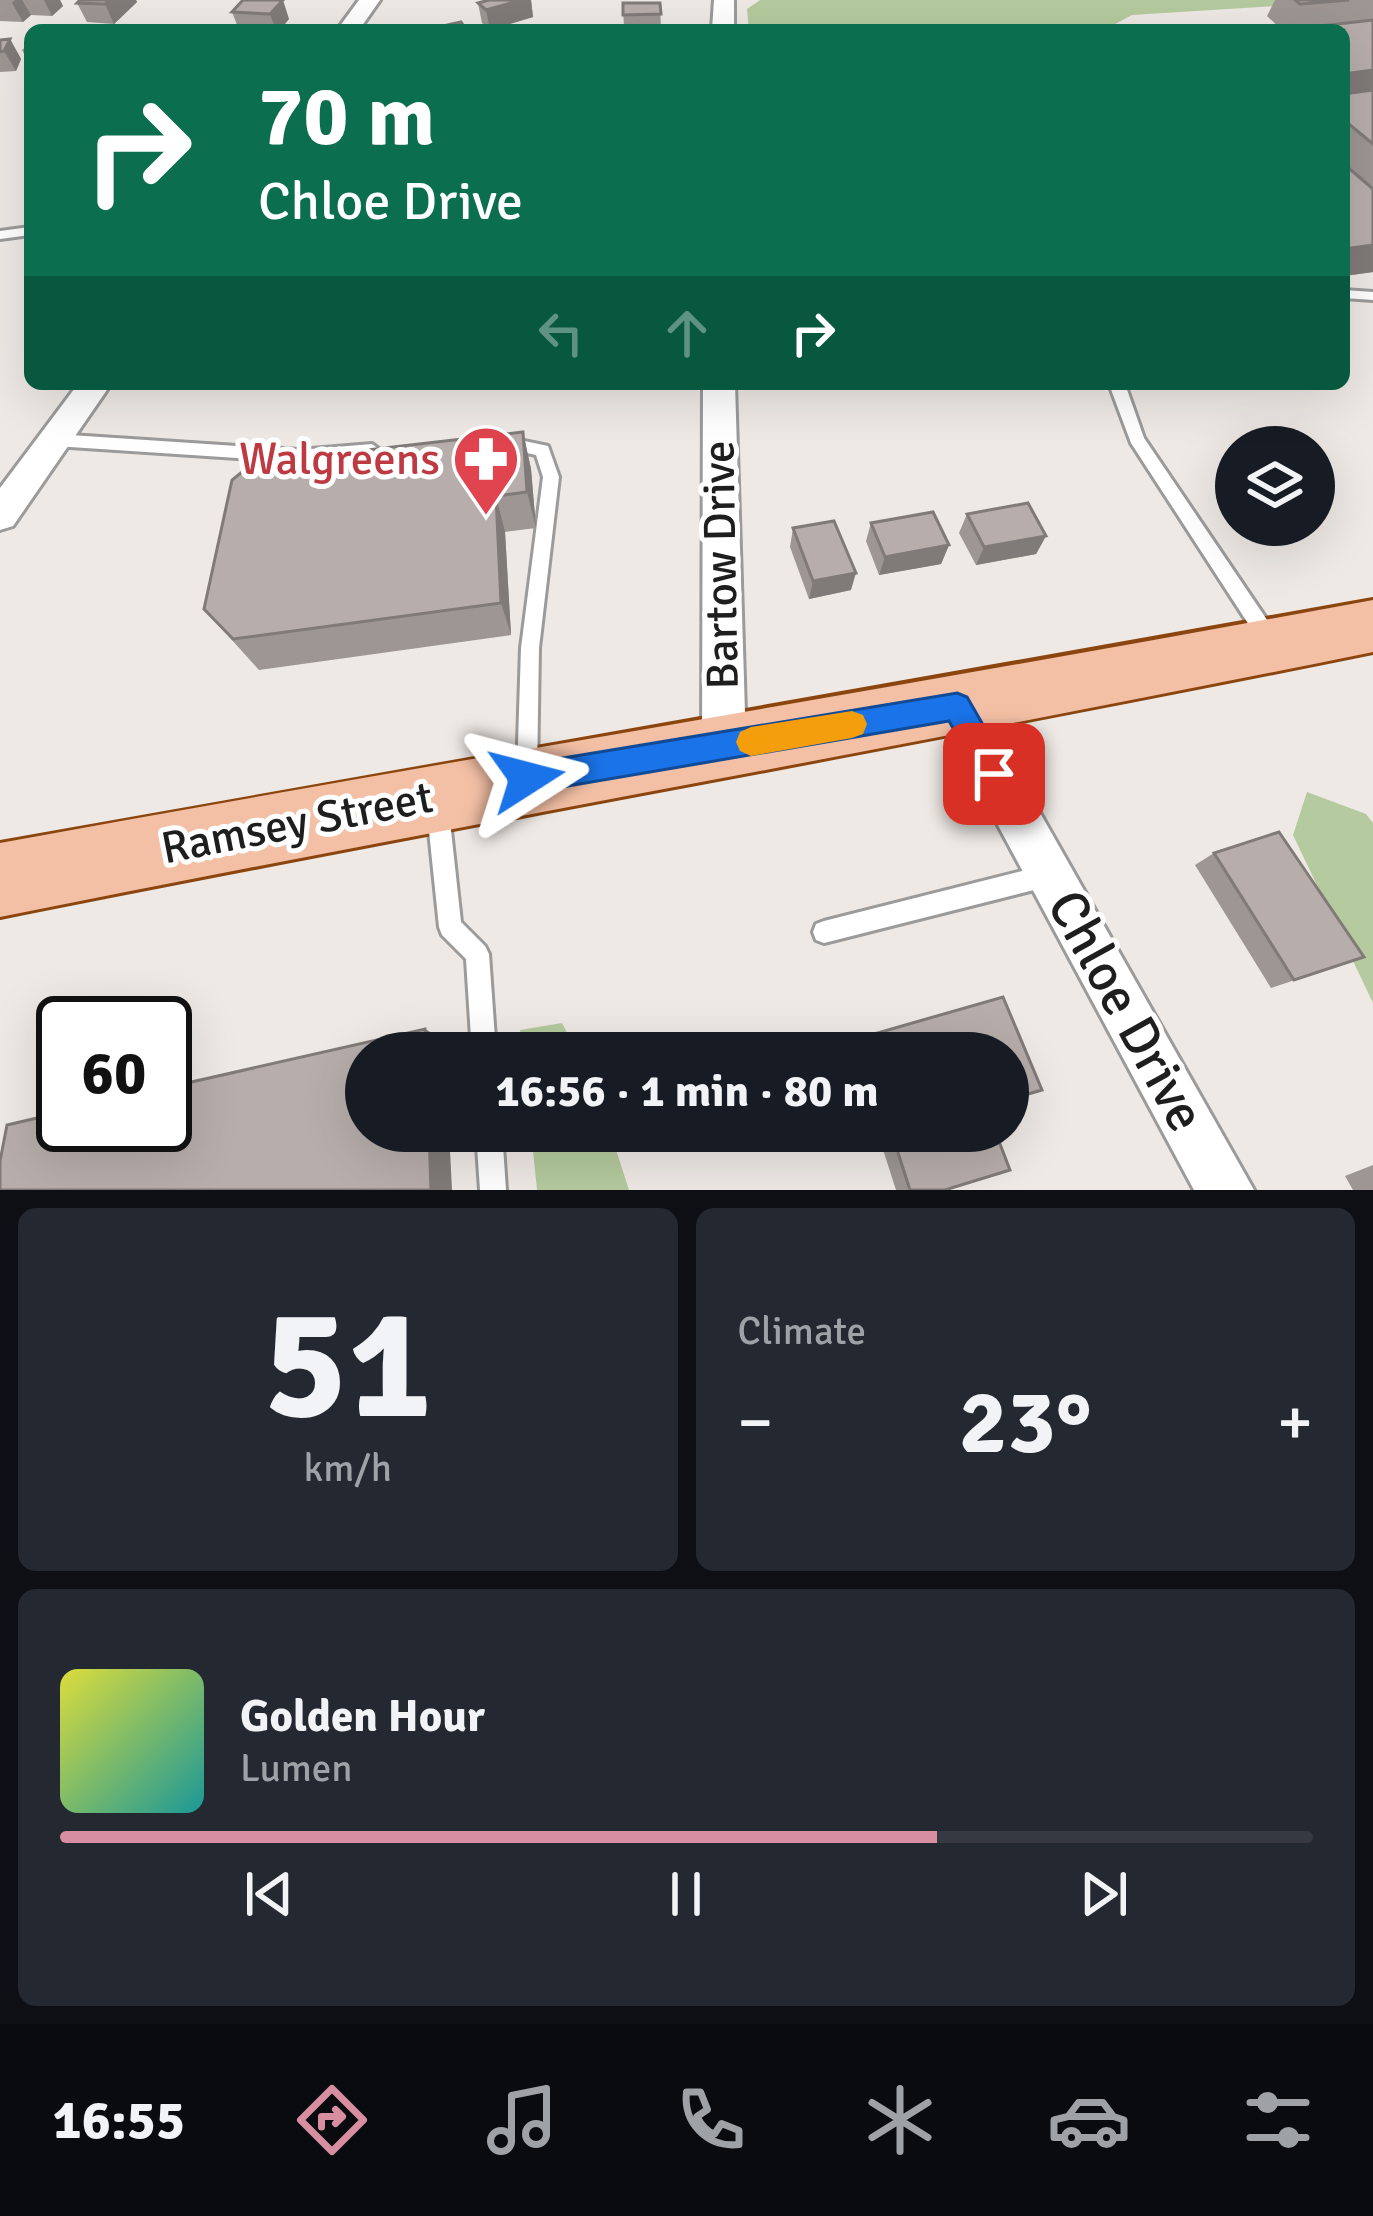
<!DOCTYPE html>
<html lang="en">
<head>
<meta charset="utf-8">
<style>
	:root { --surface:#171b24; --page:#242831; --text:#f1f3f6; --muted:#9ea1a6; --line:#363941; --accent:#d88ea1 }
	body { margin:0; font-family:Signika,sans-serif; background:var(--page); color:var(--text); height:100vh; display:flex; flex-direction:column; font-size:45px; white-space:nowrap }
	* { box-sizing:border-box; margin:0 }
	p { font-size:39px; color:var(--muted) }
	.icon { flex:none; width:66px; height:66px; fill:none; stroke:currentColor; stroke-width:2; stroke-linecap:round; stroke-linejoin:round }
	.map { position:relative; height:1190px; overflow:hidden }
	.side { display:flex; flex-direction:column; gap:18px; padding:18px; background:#0d0f14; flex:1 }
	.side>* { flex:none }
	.hud { position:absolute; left:24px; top:24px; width:1326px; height:366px; border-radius:18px; box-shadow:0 12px 48px #0002; background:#0b6e4f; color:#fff; overflow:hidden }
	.tools { position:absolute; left:1215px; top:426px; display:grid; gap:24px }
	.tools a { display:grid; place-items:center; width:120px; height:120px; border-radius:50%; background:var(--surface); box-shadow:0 12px 48px #0002; font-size:60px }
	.speed { position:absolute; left:36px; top:996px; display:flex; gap:24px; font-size:60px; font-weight:700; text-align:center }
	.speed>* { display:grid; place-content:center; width:156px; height:156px; border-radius:50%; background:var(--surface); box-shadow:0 12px 48px #0002; line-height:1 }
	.speed .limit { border:6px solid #111; border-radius:18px; background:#fff; color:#111 }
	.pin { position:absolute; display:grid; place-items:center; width:102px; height:102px; color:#fff; margin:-51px; border-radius:24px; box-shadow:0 6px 18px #0006 }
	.me { position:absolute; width:132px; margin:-66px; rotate:81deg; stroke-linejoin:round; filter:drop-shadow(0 0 9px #0008) }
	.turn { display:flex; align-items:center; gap:42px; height:252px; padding:0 36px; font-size:54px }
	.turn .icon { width:156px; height:156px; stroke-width:2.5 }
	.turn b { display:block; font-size:84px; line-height:102px }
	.lanes { display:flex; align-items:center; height:114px; padding:0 36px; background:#0003; justify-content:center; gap:60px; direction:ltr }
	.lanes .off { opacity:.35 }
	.big { font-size:90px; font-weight:800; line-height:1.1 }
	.side .tile { flex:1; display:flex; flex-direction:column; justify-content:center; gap:18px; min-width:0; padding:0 42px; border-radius:18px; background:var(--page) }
	.side .dial { align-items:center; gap:0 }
	.dial b { font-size:156px; line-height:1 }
	.song { display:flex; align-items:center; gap:36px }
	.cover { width:144px; height:144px; border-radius:18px; background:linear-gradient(135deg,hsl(60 70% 55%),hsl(180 70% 35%)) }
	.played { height:12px; border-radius:6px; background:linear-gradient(90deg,var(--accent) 70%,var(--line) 70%) }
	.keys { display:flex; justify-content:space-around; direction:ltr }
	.heat { display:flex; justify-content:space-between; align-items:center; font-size:66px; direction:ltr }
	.side .tiles { flex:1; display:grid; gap:18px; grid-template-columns:1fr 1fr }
	.tile:last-child { grid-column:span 2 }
	.trip { position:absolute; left:345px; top:1032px; width:684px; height:120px; border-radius:60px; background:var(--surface); box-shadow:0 12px 48px #0002; font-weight:800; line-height:120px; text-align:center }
	.dock { display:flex; height:192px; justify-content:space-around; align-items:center; background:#090b0e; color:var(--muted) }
	.dock .icon { width:84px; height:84px }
	.dock .selected { color:var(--accent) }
	.dock b { font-size:54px; color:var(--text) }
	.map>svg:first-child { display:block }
</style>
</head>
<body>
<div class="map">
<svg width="1373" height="1190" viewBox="0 0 1373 1190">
	<rect width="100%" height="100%" fill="#eee9e5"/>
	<!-- forest -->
	<path fill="#b5ca9e" d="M760,0H1373L1132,15L1104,30H749L747,9Z
		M1307,792L1366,814L1373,823V1003L1293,835Z
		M562,1023L578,1053H523L520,1030Z
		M531,1131H610L629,1190H537Z"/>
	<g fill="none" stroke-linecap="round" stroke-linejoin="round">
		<!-- service casing -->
		<g stroke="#9b9b9b" stroke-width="6">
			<path id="service" d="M30,227V235L0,239V231Z
				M1344,290L1373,292V300L1344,298Z
				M1109,384H1125L1144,438L1278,636L1280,642L1278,648L1271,650L1264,648L1131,443Z
				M55,434L299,450L372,444L380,450L372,456L299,462L55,446L47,440Z
				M501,436L548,446L559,477L539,648L537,774L534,781L527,784L520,781L517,774L521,648L543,477L536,455L495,446L493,442L495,438Z
				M438,802L445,805L449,812L461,922L485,946L489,954L496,1053H472L466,959L442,935L439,927L427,812L431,805Z
				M1046,865L1054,868L1057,876L1054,884L1046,887L824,943L816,940L813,932L816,924L824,921Z
				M476,1131H502L506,1190H480Z"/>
		</g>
		<!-- minor casing -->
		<g stroke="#9b9b9b" stroke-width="6">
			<path id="minor" d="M359,0H380L359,30H337Z
				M714,0H734V30H712Z
				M78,384H111L13,526L0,530V488Z
				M703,384H735L746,746L739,760L724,766L709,760L702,746Z
				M957,688L972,693L1254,1190H1194L942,721L936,707L942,693Z"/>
		</g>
		<!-- primary casing -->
		<g stroke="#8b450e" stroke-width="6">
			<path id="primary" d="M1373,600V652C916,745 457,825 0,917V843C457,759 916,685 1373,600Z"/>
		</g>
		<!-- service -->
		<use href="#service" fill="#fff" fill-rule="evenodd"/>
		<!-- minor -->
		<use href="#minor" fill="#fff" fill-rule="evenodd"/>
		<!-- primary -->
		<use href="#primary" fill="#f3c0a5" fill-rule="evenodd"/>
	</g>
	<!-- wall -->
	<path fill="#9d9693" d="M0,0H60L63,6L52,16L31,15L23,22L0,21Z
		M80,0H136L137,2L114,24L87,22L77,3Z
		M243,0L289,19L280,30H239L232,12Z
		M489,0H531L533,17L490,30L482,23L478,3Z
		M1275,0H1373V272L1344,276V30H1282L1267,16Z
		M623,3H660L661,30H624Z
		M10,39L21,59L16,71L0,72V40Z
		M30,43V65L22,50Z
		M523,432L531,469L536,528L505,532L511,635L259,670L204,609Z
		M967,514L1046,536L1036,554L976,565L959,533Z
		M871,523L949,545L941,564L879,575L866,541Z
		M793,528L851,590L809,599L790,547Z
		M1214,853L1364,957L1271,988L1195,865Z
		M860,1038L1008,1053H853L850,1046Z
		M877,1131H995L945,1190H896Z
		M1373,1165V1190H1353L1345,1176Z"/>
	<!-- shaded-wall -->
	<path fill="#807a78" d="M15,0H22L31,15L23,22L12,3Z
		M44,0H60L63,6L52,16Z
		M109,0H136L137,2L114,24L105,4Z
		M283,0L289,19L280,30H276L270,14Z
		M522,0H531L533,17L490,30L486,10Z
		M10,39L21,59L16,71L4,51Z
		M1373,70V98L1344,101V74Z
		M1373,245V272L1344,276V249Z
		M523,432L531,469L536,528L527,492Z
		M496,496L505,532L511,635L501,603Z
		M1046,536L1036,554L976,565L984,547Z
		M949,545L941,564L879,575L885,557Z
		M856,573L851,590L809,599L813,581Z
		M425,1029L444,1040L445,1053H426Z
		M429,1131H449L452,1190H431Z"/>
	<!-- building -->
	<path fill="#b7aeab" stroke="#807a78" stroke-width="3" d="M80,0H109L105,4L77,3Z
		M243,0H283L270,14L232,12Z
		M489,0H522L486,10L478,3Z
		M1295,0H1349L1300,4Z
		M623,3H660L661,14L623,15Z
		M1373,20V70L1344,74V30H1285Z
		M461,22L466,29L425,30Z
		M50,26L79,28L76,30H45Z
		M10,39L4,51L0,52V40Z
		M1373,90V144L1344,120V94Z
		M1344,164L1373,189V245L1344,249Z
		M523,432L527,492L496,496L501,603L233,639L204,609L232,480L253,463Z
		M1028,503L1046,536L984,547L967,514Z
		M933,512L949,545L885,557L871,523Z
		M834,521L856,573L813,581L793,528Z
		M1279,832L1364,957L1294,980L1214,853Z
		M1003,997L1042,1090L1008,1100V1053H865L860,1038Z
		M425,1029L426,1053H366V1131H429L431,1190H0V1161L7,1125L63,1112V1125H165V1088Z
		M891,1131H995L1010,1170L945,1190H910Z"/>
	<!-- route -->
	<path fill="#1a73e8" stroke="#114b97" stroke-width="3" d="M957,693L967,697L1005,763L1010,774L1005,784L994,788L984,784L949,721L527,793L516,789L511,778L516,768L527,764Z"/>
	<!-- slow -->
	<path fill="#f59e0b" d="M852,711L863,715L867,724L863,734L852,738L751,756L740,751L736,742L740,732L751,727Z"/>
	<!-- icons -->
	<defs>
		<g id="pharmacy-pin" transform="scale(3.45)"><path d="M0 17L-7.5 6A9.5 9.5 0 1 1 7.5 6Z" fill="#e0444e" stroke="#fff"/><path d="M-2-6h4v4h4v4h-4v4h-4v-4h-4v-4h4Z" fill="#fff"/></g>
	</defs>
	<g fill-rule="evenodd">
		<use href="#pharmacy-pin" x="486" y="459"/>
	</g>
	<g text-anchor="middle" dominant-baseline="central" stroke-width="10" stroke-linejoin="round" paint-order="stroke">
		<!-- health labels -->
		<g font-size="45" fill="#be3a42" stroke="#fff" text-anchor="end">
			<text x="440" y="459">Walgreens</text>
		</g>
		<!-- street labels -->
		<g font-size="45" fill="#1e1e1e" stroke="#fff">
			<text transform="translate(721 565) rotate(-91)">Bartow Drive</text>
			<text transform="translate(297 823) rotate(-11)">Ramsey Street</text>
		</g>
		<!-- near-street labels -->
		<g font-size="54" fill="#1e1e1e" stroke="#fff">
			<text transform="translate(1126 1011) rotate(61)">Chloe Drive</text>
		</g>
	</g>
</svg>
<div class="tools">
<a><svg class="icon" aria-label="layers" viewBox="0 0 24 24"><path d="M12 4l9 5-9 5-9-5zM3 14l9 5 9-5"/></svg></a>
</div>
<div class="speed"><div class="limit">60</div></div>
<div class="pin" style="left:994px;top:774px;background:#d93025"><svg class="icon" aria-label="arrive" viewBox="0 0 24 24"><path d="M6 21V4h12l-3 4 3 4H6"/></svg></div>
<svg class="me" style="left:527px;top:778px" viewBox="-20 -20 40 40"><path d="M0-17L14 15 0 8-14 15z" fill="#1a73e8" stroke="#fff" stroke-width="4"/></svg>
<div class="trip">16:56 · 1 min · 80 m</div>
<div class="hud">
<div class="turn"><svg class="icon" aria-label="right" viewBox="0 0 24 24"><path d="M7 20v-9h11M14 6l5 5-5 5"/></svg><div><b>70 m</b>Chloe Drive</div></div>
<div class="lanes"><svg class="icon off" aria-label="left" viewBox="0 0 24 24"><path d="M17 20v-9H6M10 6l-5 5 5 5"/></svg><svg class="icon off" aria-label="ahead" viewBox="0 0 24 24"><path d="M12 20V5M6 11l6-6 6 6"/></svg><svg class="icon" aria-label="right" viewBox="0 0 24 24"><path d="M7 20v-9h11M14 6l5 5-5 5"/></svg></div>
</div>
</div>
<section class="side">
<div class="tiles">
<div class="tile dial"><b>51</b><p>km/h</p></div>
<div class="tile"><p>Climate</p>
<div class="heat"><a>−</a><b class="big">23°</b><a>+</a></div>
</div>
<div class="tile">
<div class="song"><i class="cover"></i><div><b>Golden Hour</b><p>Lumen</p></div></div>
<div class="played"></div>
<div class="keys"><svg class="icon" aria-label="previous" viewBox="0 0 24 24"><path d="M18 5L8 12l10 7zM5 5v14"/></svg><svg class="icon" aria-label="pause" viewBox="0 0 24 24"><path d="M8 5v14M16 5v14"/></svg><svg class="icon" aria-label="next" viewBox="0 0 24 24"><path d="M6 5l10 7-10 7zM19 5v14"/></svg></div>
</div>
</div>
</section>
<nav class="dock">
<b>16:55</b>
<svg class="icon selected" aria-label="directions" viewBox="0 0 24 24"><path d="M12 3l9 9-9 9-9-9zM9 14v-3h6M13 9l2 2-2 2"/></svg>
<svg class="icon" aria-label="music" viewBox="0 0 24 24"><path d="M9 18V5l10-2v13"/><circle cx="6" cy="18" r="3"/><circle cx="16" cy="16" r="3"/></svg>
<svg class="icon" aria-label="phone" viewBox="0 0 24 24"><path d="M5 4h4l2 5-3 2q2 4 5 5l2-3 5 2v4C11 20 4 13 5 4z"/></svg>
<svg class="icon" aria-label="climate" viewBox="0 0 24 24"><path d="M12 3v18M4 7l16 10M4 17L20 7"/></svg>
<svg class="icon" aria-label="car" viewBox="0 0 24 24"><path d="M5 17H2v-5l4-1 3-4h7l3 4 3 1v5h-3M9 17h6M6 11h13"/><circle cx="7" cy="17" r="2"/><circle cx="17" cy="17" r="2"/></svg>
<svg class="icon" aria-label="filters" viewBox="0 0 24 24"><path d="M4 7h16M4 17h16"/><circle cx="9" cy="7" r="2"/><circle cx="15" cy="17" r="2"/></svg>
</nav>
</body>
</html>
